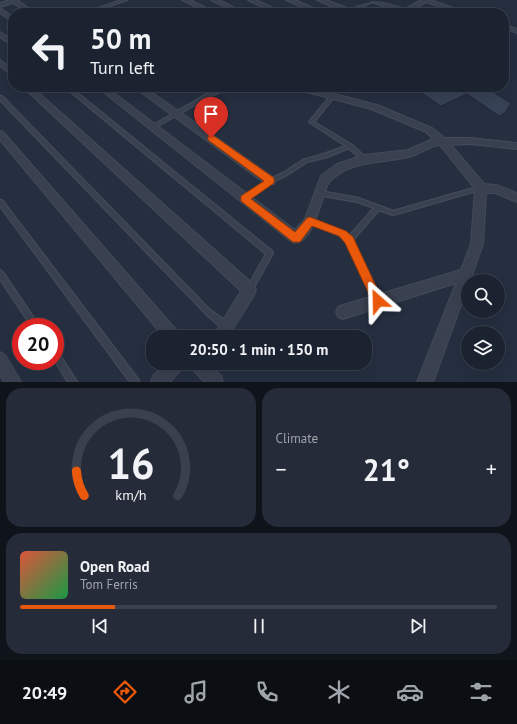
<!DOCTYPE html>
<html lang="en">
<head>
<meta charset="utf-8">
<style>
	:root { --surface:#1c2330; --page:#252b38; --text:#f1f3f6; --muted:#a0a4ab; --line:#3a404c; --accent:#ea580c }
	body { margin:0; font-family:"PT Sans",sans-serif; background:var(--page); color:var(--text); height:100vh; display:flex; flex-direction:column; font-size:15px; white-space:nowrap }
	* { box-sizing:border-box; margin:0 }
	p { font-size:13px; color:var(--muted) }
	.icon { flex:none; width:22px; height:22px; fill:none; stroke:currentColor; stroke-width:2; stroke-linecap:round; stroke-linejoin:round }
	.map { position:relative; height:382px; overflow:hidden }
	.drawer { display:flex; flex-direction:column; gap:6px; padding:6px; background:#0f131a; flex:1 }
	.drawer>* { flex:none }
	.top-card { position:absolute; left:8px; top:8px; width:501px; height:84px; border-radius:16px; box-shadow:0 4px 16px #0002,0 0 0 1px var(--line); background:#1c2330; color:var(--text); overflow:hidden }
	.fabs { position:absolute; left:461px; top:274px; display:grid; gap:8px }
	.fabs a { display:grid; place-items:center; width:44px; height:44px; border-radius:50%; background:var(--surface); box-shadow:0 4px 16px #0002,0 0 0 1px var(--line); font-size:20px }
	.speed { position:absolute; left:12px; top:318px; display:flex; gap:8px; font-size:20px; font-weight:700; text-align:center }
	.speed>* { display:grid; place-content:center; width:52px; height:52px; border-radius:50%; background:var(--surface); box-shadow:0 4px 16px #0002,0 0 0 1px var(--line); line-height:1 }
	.speed .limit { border:6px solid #d22; background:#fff; color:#111 }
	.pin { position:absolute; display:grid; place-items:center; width:34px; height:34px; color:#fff; margin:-41px -17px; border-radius:50% 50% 50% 0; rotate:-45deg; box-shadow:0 0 4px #0007 }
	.pin .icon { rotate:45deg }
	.me { position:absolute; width:44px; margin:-22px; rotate:335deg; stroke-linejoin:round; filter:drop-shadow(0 0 3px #0008) }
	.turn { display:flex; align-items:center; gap:14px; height:84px; padding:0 16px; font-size:18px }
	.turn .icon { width:52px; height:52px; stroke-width:2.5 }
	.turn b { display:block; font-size:28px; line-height:34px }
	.big { font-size:30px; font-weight:700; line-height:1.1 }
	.drawer .tile { flex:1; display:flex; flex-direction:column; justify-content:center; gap:6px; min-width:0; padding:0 14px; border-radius:16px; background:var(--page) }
	.drawer .dial { align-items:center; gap:0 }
	.dial svg { height:104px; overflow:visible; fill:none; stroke:var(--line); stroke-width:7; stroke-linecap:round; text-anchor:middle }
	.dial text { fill:var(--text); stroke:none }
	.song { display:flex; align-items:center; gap:12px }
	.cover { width:48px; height:48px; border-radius:6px; background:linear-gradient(135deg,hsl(10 70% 55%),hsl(140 70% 35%)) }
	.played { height:4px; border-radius:2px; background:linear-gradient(90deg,var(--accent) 20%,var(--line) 20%) }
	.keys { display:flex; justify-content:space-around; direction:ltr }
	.heat { display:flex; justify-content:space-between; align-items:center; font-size:22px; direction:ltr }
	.drawer .tiles { flex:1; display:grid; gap:6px; grid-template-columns:1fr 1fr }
	.tile:last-child { grid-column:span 2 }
	.trip { position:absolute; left:146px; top:330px; width:226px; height:40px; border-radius:16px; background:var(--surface); box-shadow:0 4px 16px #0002,0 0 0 1px var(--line); font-weight:700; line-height:40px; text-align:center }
	.menu { display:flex; height:64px; justify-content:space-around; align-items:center; background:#0b0e13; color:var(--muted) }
	.menu .icon { width:28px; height:28px }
	.menu .selected { color:var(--accent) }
	.menu b { font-size:18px; color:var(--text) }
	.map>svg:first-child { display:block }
</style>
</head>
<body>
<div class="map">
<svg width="517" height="382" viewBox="0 0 517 382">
	<rect width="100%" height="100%" fill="#252f40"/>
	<!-- building -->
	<path fill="#374256" stroke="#202837" d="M415,87H485L511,103L505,113L499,116L467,94L441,106L420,92L421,91Z"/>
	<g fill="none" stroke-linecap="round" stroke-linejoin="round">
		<!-- lane casing -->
		<g stroke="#434a59" stroke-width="2.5">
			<path id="lane" d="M122,0H127L89,13H84Z
				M65,87H70L272,251L273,253L272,255L251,292L249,293L247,292L246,290L266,254Z
				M224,87H230L211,96L154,128H150V127L207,94Z
				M331,95H333L335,96L314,122L352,145L366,158L367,159L366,160H362L349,148L327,157L307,162L287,175L272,182L247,201H243L242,199L243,197L268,180L283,173L303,160L324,154L346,146L309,122Z
				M0,96H2L210,310L229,323L230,326L229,329L226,330L223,329L206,314L0,100Z
				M481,186L483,187L484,188L483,189L393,215L379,210L352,241L381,301L380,303L378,304L376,303L347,242L340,236L308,223L307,221L308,219H312L344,232L349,236L374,208L358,202L318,195L317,193L318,191H320L358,198L393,211Z
				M0,200H2L138,379L139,382H130L0,206Z
				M0,270L2,271L40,327H32L0,279Z
				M55,351L58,352L77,382H68L55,361Z"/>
		</g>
		<!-- street casing -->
		<g stroke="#434a59" stroke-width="2">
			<path id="street" d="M9,0H19L18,1L36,13H28L13,3L0,7V3Z
				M182,0H190L217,13H209Z
				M211,0H219L245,13H237Z
				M248,0H256L284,13H275Z
				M286,0H295L324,13H315Z
				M317,0H326L350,9C376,0 378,0 405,9L421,0H431L467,13H457L426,2L409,13H401L372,2L355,12L356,13H347Z
				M0,8L13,17V22L0,13Z
				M504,24L517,29V33L504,28Z
				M0,32L13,40V46L0,37Z
				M0,60L13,70V76L0,66Z
				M23,87H32L254,285L256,290L254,295L228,337H213L241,291Z
				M97,87H106L295,230L305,219L321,176L337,164L364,155L408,150L433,139L426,132L371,109L295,89L294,87H308L377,105L432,128L445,138H470L517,143V149L470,144L451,145L484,184L496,185L517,193V202L495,193H486L483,244L470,281H468V286L433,382H417L456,283L343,319L338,317L336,312L338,307L343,305L461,270L471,244L475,189L440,145C430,146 421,153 412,156C386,164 359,159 336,176C334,178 331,180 329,182C322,193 313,249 292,242Z
				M134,87H144L274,178L275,181L274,184H266Z
				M0,131L3,132L178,332L180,337H164L0,140Z
				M0,352L5,355L21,382H4L0,375Z
				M166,363H185L182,368L170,382H151L153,376Z
				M189,363H208L221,376L223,382H204L192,368Z"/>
		</g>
		<!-- lane -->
		<use href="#lane" fill="#394150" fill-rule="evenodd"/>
		<!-- street -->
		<use href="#street" fill="#394150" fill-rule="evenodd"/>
	</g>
	<!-- route -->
	<path fill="#ea580c" stroke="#983908" d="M208,136H214L274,178V183L251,199L295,232L307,218L310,217L346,231L353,237L383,301L382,305L378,306L374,305L345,243L339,236L312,226L300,242H293L241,201V196L264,181L208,140Z"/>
</svg>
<div class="fabs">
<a><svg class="icon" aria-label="search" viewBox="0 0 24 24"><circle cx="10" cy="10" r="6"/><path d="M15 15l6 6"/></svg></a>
<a><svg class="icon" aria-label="layers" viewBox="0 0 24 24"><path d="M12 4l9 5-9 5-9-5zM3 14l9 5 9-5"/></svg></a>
</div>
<div class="speed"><div class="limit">20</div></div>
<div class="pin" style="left:211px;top:138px;background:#d93025"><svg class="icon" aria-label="arrive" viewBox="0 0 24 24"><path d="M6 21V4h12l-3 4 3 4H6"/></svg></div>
<svg class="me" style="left:378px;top:301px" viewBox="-20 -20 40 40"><path d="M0-17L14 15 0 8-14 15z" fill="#ea580c" stroke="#fff" stroke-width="4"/></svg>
<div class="trip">20:50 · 1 min · 150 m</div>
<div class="top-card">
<div class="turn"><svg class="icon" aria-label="left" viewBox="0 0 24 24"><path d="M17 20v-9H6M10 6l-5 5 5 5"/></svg><div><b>50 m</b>Turn left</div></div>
</div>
</div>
<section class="drawer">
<div class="tiles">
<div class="tile dial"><svg viewBox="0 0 100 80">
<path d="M14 69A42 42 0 1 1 86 69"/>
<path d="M14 69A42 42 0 0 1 8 50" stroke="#ea580c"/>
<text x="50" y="56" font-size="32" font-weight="700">16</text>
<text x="50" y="72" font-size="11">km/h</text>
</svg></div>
<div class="tile"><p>Climate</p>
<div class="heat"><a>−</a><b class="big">21°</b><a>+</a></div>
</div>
<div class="tile">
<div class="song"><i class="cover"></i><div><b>Open Road</b><p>Tom Ferris</p></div></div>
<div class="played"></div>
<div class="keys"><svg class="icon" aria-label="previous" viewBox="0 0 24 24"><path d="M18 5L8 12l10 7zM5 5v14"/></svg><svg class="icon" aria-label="pause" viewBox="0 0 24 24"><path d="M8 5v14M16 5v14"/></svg><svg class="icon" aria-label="next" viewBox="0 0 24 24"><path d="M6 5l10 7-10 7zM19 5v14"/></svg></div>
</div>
</div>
</section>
<nav class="menu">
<b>20:49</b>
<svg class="icon selected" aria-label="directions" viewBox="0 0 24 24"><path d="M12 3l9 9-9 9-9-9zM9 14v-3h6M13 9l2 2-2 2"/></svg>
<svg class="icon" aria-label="music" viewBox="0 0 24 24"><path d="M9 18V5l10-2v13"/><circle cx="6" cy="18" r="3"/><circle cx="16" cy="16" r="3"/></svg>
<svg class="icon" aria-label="phone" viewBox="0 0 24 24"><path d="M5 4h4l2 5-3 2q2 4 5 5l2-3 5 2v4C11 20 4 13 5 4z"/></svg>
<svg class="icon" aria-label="climate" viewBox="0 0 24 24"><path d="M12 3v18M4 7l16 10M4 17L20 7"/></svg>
<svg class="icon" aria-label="car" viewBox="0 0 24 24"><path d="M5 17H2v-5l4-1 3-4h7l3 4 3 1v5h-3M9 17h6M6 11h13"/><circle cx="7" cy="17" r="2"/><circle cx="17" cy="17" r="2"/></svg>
<svg class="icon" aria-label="filters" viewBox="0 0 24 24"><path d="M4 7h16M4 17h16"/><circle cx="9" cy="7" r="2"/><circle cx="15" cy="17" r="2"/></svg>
</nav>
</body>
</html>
